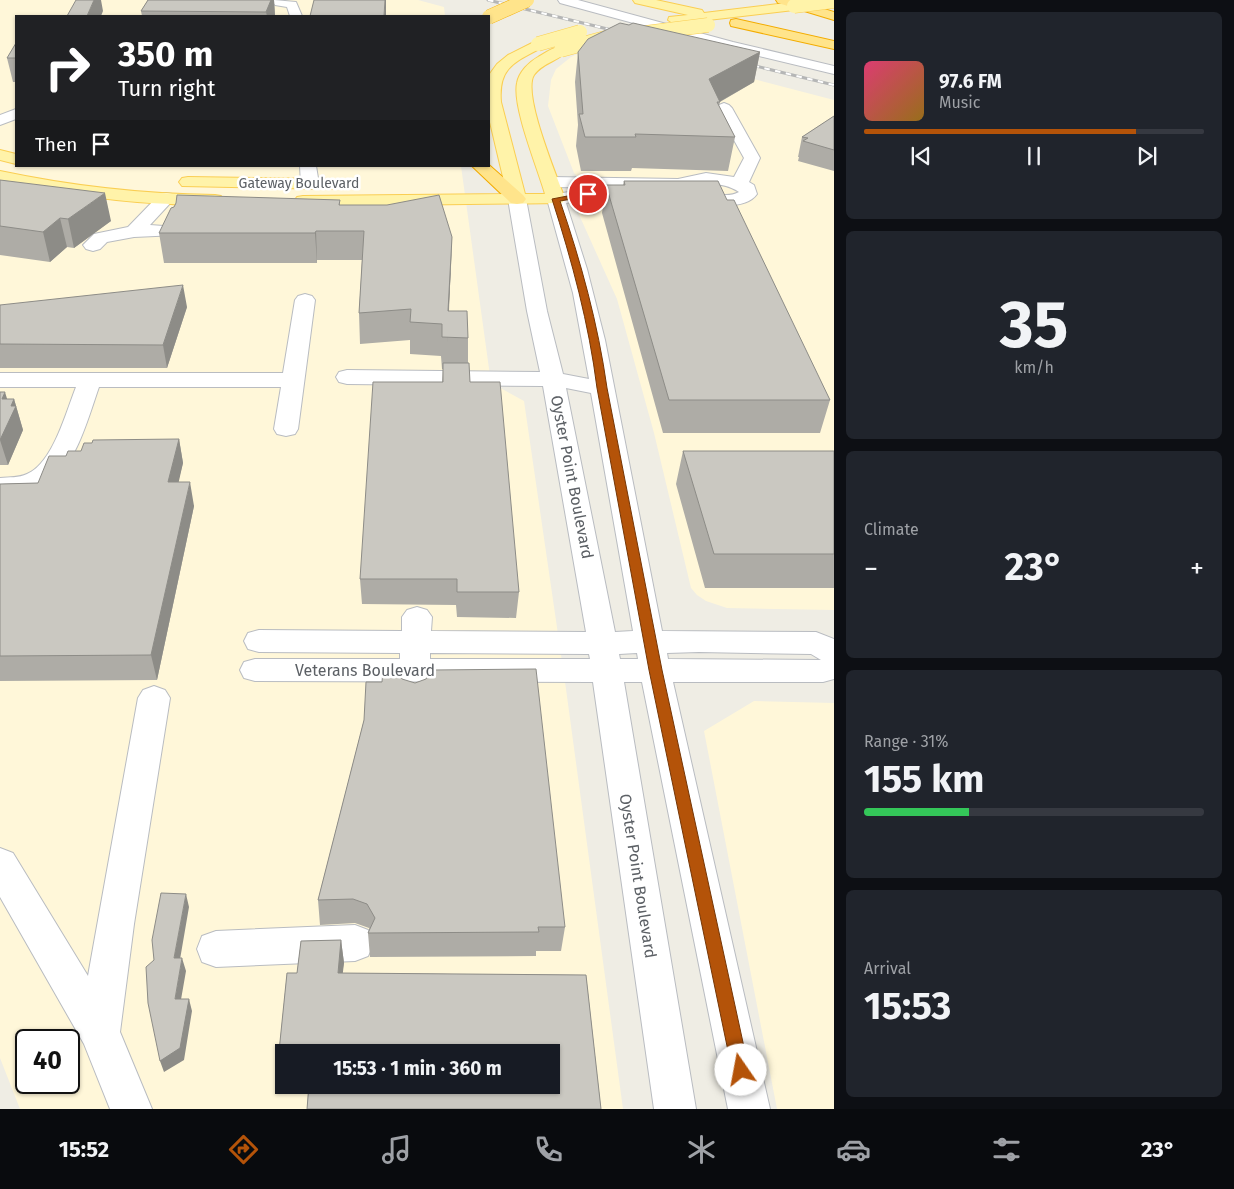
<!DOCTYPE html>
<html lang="en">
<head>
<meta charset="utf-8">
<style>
	:root { --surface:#171b24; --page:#20242c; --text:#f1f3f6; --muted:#9ea1a6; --line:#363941; --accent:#b45309 }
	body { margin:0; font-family:"Fira Sans",sans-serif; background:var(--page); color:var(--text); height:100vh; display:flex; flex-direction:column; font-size:19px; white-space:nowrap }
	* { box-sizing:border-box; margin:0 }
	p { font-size:16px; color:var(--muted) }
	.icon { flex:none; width:28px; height:28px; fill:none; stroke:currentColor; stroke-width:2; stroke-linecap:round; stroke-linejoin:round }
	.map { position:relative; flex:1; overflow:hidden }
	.sheet { display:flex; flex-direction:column; gap:12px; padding:12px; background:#0d0f14; width:400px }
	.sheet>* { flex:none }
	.banner { position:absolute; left:15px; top:15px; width:475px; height:152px; border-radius:0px; box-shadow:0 1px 4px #0004; background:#202124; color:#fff; overflow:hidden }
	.speed { position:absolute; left:15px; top:1029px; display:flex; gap:10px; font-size:25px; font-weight:700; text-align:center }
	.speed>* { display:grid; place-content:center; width:65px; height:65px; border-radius:50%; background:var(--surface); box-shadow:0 1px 4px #0004; line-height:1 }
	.speed .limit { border:2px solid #111; border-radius:8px; background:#fff; color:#111 }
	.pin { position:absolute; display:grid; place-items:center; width:42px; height:42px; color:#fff; margin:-21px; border:2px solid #fff; border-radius:50%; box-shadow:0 1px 5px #0007 }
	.me { position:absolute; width:55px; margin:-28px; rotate:348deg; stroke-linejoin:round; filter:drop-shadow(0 0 4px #0008) }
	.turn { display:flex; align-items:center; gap:18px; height:105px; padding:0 20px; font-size:22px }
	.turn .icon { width:65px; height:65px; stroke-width:2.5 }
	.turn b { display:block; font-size:35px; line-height:42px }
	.then { display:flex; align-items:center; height:48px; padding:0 20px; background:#0003; gap:10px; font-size:19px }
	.big { font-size:38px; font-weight:700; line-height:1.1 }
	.sheet .card { flex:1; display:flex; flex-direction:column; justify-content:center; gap:8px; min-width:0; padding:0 18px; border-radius:8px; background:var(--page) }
	.sheet .dial { align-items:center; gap:0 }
	.dial b { font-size:65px; line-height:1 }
	.song { display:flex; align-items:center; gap:15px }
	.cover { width:60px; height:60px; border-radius:8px; background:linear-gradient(135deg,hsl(340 70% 55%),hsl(40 70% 35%)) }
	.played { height:5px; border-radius:2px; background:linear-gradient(90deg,var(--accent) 80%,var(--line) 80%) }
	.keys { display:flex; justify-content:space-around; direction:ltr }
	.heat { display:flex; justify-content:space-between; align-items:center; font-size:28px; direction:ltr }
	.charge { height:8px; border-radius:4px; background:linear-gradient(90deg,#34c759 31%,var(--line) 0) }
	.trip { position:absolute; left:275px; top:1044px; width:285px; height:50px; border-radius:0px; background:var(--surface); box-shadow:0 1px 4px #0004; font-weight:700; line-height:50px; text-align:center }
	.dock { display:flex; height:80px; justify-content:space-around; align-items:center; background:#090b0e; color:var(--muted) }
	.dock .icon { width:35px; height:35px }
	.dock .current { color:var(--accent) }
	.dock b { font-size:22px; color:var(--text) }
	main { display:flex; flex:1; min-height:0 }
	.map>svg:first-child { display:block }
</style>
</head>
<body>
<main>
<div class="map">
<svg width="834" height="1109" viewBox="0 0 834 1109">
	<rect width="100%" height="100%" fill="#efede4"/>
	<!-- commercial -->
	<path fill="#fff7d9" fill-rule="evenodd" d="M0,0H418L444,7L445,16H16V166H461L491,383L524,401L566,689L623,1109H20L0,1058ZM26,1040H69V1082H26ZM284,1052H551V1085H284Z
		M586,50L750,78L834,100V610L727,608L706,601L697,595L691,588L654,433L617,299L576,208L578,200L588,194L584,178L577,176L574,173L548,106L551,80L556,69L571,57Z
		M754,701L834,703V1109H777L704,731Z"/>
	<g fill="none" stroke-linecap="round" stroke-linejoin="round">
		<!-- minor casing -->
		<g stroke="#b9bcc1" stroke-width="2">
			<path id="minor" d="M274,0L296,2L302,16H290L287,7L275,5L273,2Z
				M558,0H578L733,42L834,66V74L725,48L560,3Z
				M724,103L729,105L732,108L760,158L749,182L754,185L757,194C744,213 702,203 684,199L681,195L684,191C702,187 722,201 739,192C720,180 701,184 680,189L551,187L545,186L542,182L545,178L551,177L678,179L706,173L734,177L744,158L716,108L719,105Z
				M16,109V119L0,125V115Z
				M300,166H316L319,184L316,188L310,189L304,188L301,184Z
				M588,189L642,190L648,191L651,195L648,199L642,200L588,199L566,203L587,269L605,340L662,631L816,632L834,639V679L823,682H673L770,1109H728L642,682H624L696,1109H654L593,682L255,681L244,678L240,670L244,662L255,659H400V653L259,652L248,649L244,641L248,633L259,630L402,631V617L407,610L417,607L427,610L432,617L431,631L586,632L543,386L347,384L339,382L336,377L339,372L347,370L540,372L527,311L508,199L511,195L517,194L523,195L526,199L547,311L563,374L589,379L573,293L547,199L550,195ZM566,388L591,393L633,631L615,632ZM699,652L811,654L821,660L668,659L667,653ZM430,653L589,654L590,659H430ZM637,653L638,659H620L619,654Z
				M166,193L172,194L175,198L150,225L177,227L179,231L177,235L134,237L107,242L100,249L93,251L86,249L83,245L94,234L128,227L160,194Z
				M305,294L312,296L315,300L298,429L295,434L286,436L277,434L274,429L281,387H99C89,415 76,466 49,483C36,492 16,493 0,494V478C9,477 19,478 27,474C53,463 66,412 76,387H0V373H283L295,300L298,296Z
				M154,686L165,690L170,698L134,924L120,1032L152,1109H110L84,1044L0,897V848L13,853L88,976L138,698L143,690Z
				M355,925L368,930L374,943L368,956L355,961L216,967L202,962L197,949L202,936L216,931Z"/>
		</g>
		<!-- major casing -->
		<g stroke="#face52" stroke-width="2">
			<path id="major" d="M633,0H656L702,10L704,13L794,2L800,6L794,10L674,24L668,20L669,17L688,15L635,3Z
				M538,40L543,41L545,44L543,47C515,62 498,67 501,102L525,194H545C538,169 512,107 517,83C519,72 529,62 538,57C546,52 556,45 566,47L568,50C560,61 543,62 534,75C522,94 557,176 565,199L562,203L303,206L297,205L294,201L297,197L303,196L507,194L489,118V75L497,64L508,55Z
				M0,150L16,154V164L0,160Z
				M0,171C71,186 142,194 215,195L221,196L224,200L221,204C206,208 187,205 171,204C114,202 57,193 0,181Z
				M188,177L332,179L338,180L341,184L338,188L332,189L182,186L179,182L182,178Z"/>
		</g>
		<!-- highway casing -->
		<g stroke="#f3ac00" stroke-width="2">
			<path id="highway" d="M776,0H795L834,12V20L778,3Z
				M736,19L834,41V49L731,26L730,23L731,20Z
				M489,165L523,195L526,199L523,203L517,204L511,203L472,166Z"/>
		</g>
		<!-- minor -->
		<use href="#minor" fill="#fff" fill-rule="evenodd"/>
		<!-- major -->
		<use href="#major" fill="#fff3a9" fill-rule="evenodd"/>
		<!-- highway -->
		<use href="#highway" fill="#ffe48b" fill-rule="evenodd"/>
		<!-- rail casing -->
		<g stroke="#b5b6b6" stroke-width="3">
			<path id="rail" d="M488,0L620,32
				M743,63L834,85"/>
		</g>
		<!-- rail -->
		<use href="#rail" stroke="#fff" stroke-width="2" stroke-dasharray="5.5" stroke-linecap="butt"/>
		<!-- major-bridge casing -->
		<g stroke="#face52" stroke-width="15" stroke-linecap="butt">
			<path id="major-bridge" d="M794,6L834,1
				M538,44L580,32
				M561,50L605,38L708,25"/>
		</g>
		<!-- highway-bridge casing -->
		<g stroke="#f3ac00" stroke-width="15" stroke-linecap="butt">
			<path id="highway-bridge" d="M489,17L527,0"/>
		</g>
		<!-- major-bridge -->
		<use href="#major-bridge" stroke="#fff3a9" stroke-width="14"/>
		<!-- highway-bridge -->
		<use href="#highway-bridge" stroke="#ffe48b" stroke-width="14"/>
	</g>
	<!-- wall -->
	<path fill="#aeaca6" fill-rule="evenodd" d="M148,0H274L275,15V16H142L141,11Z
		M16,43V82H13L7,58Z
		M578,52H760L754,82L720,102L719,106L735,137L728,171L632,168L631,171H581L576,146L578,125L575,82Z
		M834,116V171L798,161L799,157H798L802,137Z
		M0,180L111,221L74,248L67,247L50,262L0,255Z
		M624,181L727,200L830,400L820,433H663L602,213L606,185H623Z
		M340,200V205L452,237L449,311L468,338V363L470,382L519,592L516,618L457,617L456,605L362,604L360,579L442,382L443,369H442L441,356L410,354V340L360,344L359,313L362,260H317V263H164L159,233Z
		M0,305L187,307L167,368H0Z
		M0,392L7,399H14L23,430L8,465H0Z
		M179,439L183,463L178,482L194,506L157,680L0,681V484L38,483L66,456L81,451Z
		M683,451H834V588H705L676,484Z
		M364,720L565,927L561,951H536V956L370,957L368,933L370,930L369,928L355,923L320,925L318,900Z
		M341,940L344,963L342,973L586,975L601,1109H307L308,1093H282L277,1071L287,973H297L301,941ZM284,1052H551V1085H284Z"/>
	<!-- shaded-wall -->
	<path fill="#8d8c87" d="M94,0H101L103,11L101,16H87Z
		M270,0H274L275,16H267L266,12Z
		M385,0H386V16H384Z
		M760,52L754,82L719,102H717L709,79Z
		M105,193L111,221L74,248L68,219Z
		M60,218L67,247L50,262L43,232Z
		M316,231L317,260V263L315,233Z
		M452,237L451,267L447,342L448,311Z
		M183,285L187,307L167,368L163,345Z
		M5,392L12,415L11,406L14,399L23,430L8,465L0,440L2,399Z
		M179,439L183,463L173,507L168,482Z
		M190,482L194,506L157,680L151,655Z
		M186,894L189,907L178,971L174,958Z
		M341,940L344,963L340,997L338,973Z
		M182,958L186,971L179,1011L175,999Z
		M189,999L192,1011L184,1060L164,1072L160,1061Z"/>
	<!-- building -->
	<path fill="#cac8c1" stroke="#8d8c87" d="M76,0H94L87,16H67Z
		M148,0H271L266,12L141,11Z
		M314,0H385L384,16H310Z
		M620,23L629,25L633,23L760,52L709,79L720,102H717L735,137L635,134L636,137H585L579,114H583L578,52L588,39Z
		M16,43V58H7Z
		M834,116V150L803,141L808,138L802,137Z
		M0,180L105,193L68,219L60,218L43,232L0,226Z
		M624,181H718L727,200H734L830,400H669L606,185H625Z
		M177,195L340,200L339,205H387L439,195L452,237L448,311H467L468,338L442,337V324L410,322L411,309L359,313L364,231H316L315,233H159L171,208L174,207L176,203Z
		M183,285L163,345L0,344V305Z
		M443,363H469L470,382H500L519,592H457V579H360L373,382H443Z
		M0,392H5L2,399H14L11,406H16L0,440Z
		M179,439L168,482H190L151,655L0,656V484L38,483L49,456H66L68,451H81L84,443H92L93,440Z
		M683,451H834V554H714Z
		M536,669L565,927H538L539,932L368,933L375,918L367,904L353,899L318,900L364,720L366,682H382L383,670H396L402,679L415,683L426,679L432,670Z
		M161,893L186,894L174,958H182L175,999H189L180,1048L160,1061L148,1003L146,967L154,960L152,940Z
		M341,940L338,973L586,975L601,1109H307L309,1085H551V1052H284V1071H277L287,973H297L301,941Z"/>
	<!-- route -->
	<path fill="#b45309" stroke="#753606" d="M588,192L590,193V196L560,201C581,262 598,324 607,388L662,670L749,1070L747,1076L741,1079L735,1076L732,1070L649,670L597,388C589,324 572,261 552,199Z"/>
	<g text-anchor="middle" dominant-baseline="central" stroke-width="5" stroke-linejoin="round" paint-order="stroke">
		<!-- far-street labels -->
		<g font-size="14" fill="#5c6065" stroke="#fff">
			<text x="299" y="183">Gateway Boulevard</text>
		</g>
		<!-- street labels -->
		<g font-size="16" fill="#5c6065" stroke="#fff">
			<text transform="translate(572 477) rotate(79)">Oyster Point Boulevard</text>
			<text x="365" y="670">Veterans Boulevard</text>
			<text transform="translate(638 876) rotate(81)">Oyster Point Boulevard</text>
		</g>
	</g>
</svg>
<div class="speed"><div class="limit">40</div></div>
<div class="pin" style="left:588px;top:194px;background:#d93025"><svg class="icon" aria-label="arrive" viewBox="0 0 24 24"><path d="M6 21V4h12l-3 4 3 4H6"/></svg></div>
<svg class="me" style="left:741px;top:1070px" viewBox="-20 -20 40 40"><circle r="19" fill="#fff"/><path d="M0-13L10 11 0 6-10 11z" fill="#b45309"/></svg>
<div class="trip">15:53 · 1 min · 360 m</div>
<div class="banner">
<div class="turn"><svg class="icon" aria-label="right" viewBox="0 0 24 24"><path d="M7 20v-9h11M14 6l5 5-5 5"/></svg><div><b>350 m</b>Turn right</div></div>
<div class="then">Then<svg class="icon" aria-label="arrive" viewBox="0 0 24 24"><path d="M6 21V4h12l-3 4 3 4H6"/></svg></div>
</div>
</div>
<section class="sheet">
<div class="card">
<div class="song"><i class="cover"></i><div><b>97.6 FM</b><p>Music</p></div></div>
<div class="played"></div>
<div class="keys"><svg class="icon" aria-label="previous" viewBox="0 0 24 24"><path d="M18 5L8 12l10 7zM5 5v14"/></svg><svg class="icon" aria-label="pause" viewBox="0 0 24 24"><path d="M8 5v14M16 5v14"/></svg><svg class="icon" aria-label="next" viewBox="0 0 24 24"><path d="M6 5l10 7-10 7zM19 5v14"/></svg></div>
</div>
<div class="card dial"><b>35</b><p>km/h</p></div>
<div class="card"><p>Climate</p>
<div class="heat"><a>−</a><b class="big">23°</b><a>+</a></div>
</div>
<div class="card"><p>Range · 31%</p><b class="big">155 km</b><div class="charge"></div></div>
<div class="card"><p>Arrival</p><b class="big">15:53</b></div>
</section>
</main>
<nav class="dock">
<b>15:52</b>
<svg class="icon current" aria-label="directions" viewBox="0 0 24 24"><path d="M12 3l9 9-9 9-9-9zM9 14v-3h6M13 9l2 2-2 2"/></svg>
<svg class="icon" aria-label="music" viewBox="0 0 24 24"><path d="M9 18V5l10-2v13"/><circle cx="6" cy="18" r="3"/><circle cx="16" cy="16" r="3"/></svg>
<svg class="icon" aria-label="phone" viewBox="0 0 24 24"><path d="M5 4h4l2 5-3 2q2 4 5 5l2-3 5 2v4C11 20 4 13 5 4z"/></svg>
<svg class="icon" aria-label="climate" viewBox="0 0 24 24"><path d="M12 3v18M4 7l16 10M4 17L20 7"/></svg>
<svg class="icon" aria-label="car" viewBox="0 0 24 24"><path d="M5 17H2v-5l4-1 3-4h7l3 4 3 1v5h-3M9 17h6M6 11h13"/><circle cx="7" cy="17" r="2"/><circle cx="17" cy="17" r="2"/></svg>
<svg class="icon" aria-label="filters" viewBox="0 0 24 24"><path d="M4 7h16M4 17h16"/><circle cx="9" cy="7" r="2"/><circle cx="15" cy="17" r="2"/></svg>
<b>23°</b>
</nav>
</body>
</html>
